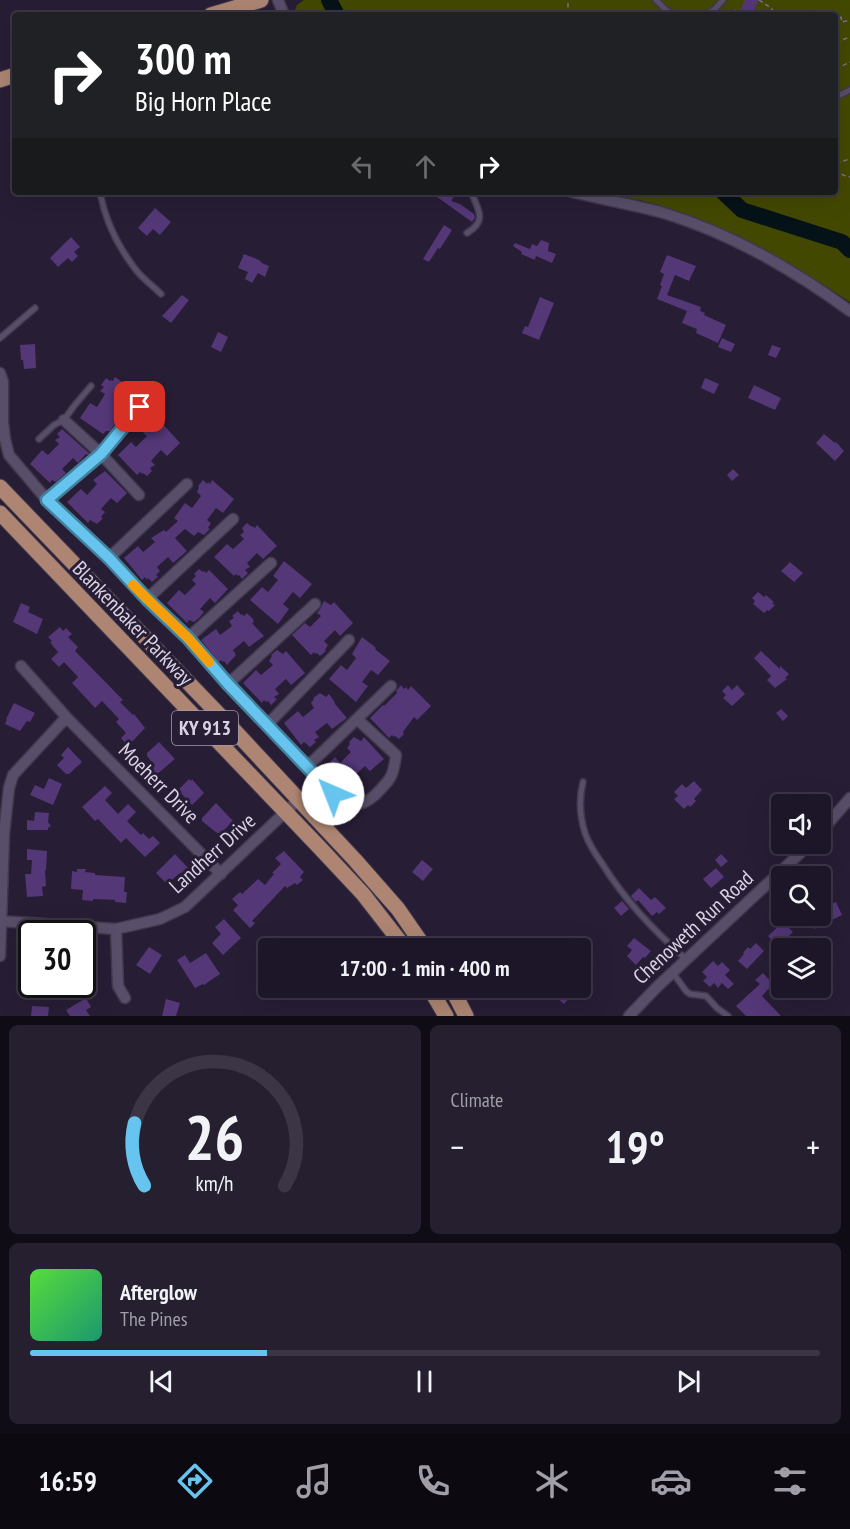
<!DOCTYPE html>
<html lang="en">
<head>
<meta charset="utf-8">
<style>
	:root { --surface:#1d1628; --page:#251f30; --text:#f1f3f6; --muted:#a09fa8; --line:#3b3545; --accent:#66c4ef }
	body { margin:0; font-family:"PT Sans Narrow",sans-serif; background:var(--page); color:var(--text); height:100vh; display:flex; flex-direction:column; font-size:22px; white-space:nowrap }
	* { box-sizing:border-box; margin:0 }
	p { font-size:20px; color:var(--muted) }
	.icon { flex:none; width:33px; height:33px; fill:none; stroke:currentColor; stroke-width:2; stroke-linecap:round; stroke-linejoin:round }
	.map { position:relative; height:1016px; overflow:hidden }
	.sheet { display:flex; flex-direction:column; gap:9px; padding:9px; background:#100c16; flex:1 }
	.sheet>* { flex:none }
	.hud { position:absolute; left:12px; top:12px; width:826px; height:183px; border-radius:6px; box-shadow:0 6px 24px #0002,0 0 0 2px var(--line); background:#202124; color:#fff; overflow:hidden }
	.fabs { position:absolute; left:771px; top:794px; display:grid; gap:12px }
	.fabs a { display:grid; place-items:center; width:60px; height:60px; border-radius:6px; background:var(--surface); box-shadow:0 6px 24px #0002,0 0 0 2px var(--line); font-size:30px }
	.speed { position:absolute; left:18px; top:920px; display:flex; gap:12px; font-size:30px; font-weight:700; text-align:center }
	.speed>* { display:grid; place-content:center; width:78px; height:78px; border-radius:50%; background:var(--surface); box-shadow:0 6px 24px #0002,0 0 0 2px var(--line); line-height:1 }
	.speed .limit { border:3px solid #111; border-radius:9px; background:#fff; color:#111 }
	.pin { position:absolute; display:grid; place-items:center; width:51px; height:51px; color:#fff; margin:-26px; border-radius:12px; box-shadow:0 3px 9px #0006 }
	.me { position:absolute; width:66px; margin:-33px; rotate:316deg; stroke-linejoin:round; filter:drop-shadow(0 0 4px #0008) }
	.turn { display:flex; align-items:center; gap:21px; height:126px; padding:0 24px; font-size:27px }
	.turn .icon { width:78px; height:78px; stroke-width:2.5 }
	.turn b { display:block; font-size:42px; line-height:51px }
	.lanes { display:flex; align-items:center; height:57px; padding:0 24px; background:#0003; justify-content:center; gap:30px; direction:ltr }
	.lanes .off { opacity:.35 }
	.big { font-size:45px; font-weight:600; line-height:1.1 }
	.sheet .tile { flex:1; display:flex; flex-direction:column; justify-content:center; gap:9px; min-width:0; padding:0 21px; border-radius:9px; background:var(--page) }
	.sheet .dial { align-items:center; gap:0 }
	.dial svg { height:156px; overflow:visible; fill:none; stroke:var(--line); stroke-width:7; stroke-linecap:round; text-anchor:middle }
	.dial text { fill:var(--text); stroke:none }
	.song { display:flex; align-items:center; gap:18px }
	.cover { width:72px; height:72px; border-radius:9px; background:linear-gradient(135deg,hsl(110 70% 55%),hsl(160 70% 35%)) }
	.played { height:6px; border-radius:3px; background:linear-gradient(90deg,var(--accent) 30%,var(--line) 30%) }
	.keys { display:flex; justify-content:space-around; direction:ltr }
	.heat { display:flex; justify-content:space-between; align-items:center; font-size:33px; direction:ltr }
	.sheet .tiles { flex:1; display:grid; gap:9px; grid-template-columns:1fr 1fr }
	.tile:last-child { grid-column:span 2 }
	.trip { position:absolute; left:258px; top:938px; width:333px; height:60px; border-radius:6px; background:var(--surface); box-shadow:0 6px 24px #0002,0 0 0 2px var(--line); font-weight:600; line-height:60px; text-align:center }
	.dock { display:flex; height:96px; justify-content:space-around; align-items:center; background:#0c0910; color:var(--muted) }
	.dock .icon { width:42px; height:42px }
	.dock .active { color:var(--accent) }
	.dock b { font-size:27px; color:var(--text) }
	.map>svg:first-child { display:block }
</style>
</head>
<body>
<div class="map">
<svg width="850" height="1016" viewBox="0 0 850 1016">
	<rect width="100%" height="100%" fill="#271d35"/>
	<!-- green -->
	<path fill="#434800" d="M304,0H850V302C792,263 724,227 658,205C639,199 618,196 599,192H836V15H293L297,5Z"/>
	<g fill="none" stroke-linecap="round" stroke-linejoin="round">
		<!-- river -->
		<path stroke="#051217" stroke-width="16" d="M329,0L337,15
			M723,192L742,210L842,242L850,250"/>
	</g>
	<!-- building -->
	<path fill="#533777" d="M745,0H759L752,15H746L739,12Z
		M430,192H457L451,201L460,204L474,214L475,218L472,222Z
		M155,208L171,222L160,235L153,229L147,236L138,228Z
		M444,225L452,230L440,249L438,248L429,262L423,259Z
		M71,237L80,247L74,252L78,256L72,262L68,258L58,267L50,258Z
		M541,240L549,243L548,251L556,254L552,263L536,256L535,260L521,254L522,252L513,246L515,243L530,249L532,244L537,246Z
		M244,254L259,260L262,263L269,266L265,277L258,273L252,283L245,279L248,272L238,268Z
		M667,255L696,266L689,281L675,275L667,295L701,307L700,311L705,313L704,315L726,325L718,343L696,333L697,329L682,323L687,311L657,299L662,286L660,285L664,274L660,272Z
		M182,295L189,300L171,323L162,316Z
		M540,297L554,303L539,340L522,333L525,326L528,327Z
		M218,332L228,337L221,352L211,347Z
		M722,338L735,344L731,352L718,347Z
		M35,344L36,368L24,369L23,360H21L20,345Z
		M772,345L781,348L776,358L768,355Z
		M115,377L138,393L128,409L122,405L114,417L118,420L110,431H106L103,434L80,418L90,403L97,407L105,394L100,391L104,387L101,385L106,378L110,381L111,380L113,381Z
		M705,378L719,384L714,394L701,388Z
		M754,385L781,398L775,410L748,398Z
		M151,421L154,425L156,424L157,425L161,422L180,443L167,456L161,450L151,461L155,465L150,468L152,471L147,476L143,473L142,474L140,472L137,475L118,455L131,442L136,447L147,436L143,433L147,428L145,427Z
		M62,429L90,454L88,455L86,454L78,463L73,458L62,469L66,473L56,482L52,480L50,483L30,464L42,450L48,455L59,444L55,440L60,437L57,434Z
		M824,434L835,443L836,442L844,451L835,461L816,443Z
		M733,469L739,475L732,481L727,475Z
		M105,471L127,493L117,503L111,498L101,509L105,512L101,517L103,518L97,524L90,520L88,523L67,502L81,489L87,495L97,484L93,480Z
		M203,480L207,484L208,482L210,484L212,480L234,499L223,513L216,508L207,520L211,523L208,528L210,529L204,535L198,532L194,536L185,529L175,538L187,551L173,563L168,557L157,567L160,571L156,575L158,577L152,582L148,578L147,580L145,577L142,580L124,558L138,546L143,552L155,542L151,538L164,530L166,532L178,521L174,518L185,503L192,508L201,496L197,492L199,487L198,486Z
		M247,523L252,527V526L255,528L257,525L277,546L263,559L257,553L247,563L250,567L245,570L248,573L242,579L239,575L238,576L236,574L234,576L214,557L227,544L233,549L244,539L240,535L244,532L242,528Z
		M284,561L312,584L300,598L293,592L283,604L289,609L278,624L250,600L262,587L268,592L278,580L273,576Z
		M790,562L803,573L794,582L781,571Z
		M199,569L203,572L204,571L206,573L209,570L228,589L215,603L210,598L200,609L204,612L200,617L194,622L189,620L187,623L167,603L179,590L185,595L196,584L192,580L196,576L194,574Z
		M758,592L764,597L766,595L774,602L772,603L775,605L769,611L767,610L764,613L753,604L755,601L752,598Z
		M324,601L331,605L334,602L353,623L340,636L335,630L324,641L328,645L325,650L326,651L320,656L317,653L315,654L314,652L311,655L292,635L305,623L310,627L321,616L317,613L320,609Z
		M21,603L30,607L28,612L43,619L37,634L13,622Z
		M238,611L241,615L242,614L244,616L247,613L253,619L254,622L252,623L264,636L249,647L244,641L233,650L236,655L227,665L224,661L223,662L221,660L219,662L201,640L216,629L220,635L232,626L229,621L234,618L232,616Z
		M60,627L63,631L66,628L72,634L68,637L78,647L75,651L123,700L120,702L133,715L134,714L145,728L128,746L121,738L126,733L116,722L119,719L102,701L95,708L72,683L78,677L64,662L59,667L51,659L58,652L53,646L50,642L52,641L48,637Z
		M362,637L375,647L376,650L390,661L378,675L371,670L362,682L368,686L356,702L329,679L341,665L347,670L356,658L352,654Z
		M277,650L283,654L286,651L305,673L291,685L286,679L275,689L279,694L274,697L277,699L271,705L268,701L266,702L264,700L262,703L243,683L256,670L261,675L273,665L269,661L272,656L271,655Z
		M761,651L780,669V666L789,674L785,678L787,679L775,688L767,680L771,676L754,658Z
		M401,685L404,689L406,687L408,690L411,686L431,706L417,720L414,717L403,732L404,734L399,739L395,736L394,737L392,735L389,738L370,718L383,705L384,706L397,693L396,691Z
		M728,685L732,690L737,685L745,694L732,706L723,698L726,695L722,691Z
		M320,693L326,697L329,694L334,701L335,704L347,718L332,729L327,723L315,732L319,737L314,740L316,742L310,747L304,742L301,745L284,723L298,711L303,717L314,708L311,703L314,699L313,698Z
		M14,703L35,713L30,722L27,721L20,731L5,724L7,719H6Z
		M781,709L788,716L783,721L776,713Z
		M354,737L361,741L364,737L384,759L370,771L365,766L354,776L358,780L353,784L356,786L350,792L347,788L346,790L344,788L341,791L322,770L335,757L340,763L351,752L347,748L350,744L349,742Z
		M159,742L175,759L156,775L150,768L154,765L147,756V753Z
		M68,747L82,762L69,774H66L57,765L64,758L61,755Z
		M49,778L62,784L53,805L30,795L35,785L44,789Z
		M189,779L191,781L192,779L204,793L192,805L178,790Z
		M694,781L702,790L694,799L696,801L690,807L688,805L684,809L674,799L678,796L674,792L682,784L686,788Z
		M105,786L112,793L105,800L118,814L128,804L136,812L127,821L141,835L143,833L149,839L153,836L160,843L145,857L126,838L121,843L98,819L95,821L82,807Z
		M216,803L233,821L221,833H217L202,821V818Z
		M35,812L49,813L48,822L51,826L48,828V830H27V820L34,821Z
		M27,849L47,851L46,870H45L46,886L42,887L43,896L27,897L25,874H31L32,860H27Z
		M284,851L304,872L300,877L303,880L297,885L295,883L287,888L285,886L252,921L255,923L250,928L233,910L238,905L232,899L240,892L242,894L258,879L265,885L274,874L272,873L281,864L275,858Z
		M175,854L190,870L184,876L180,873L167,884L156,873Z
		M721,854L728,861L721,867L715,860Z
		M422,860L433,869L423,881L412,872Z
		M716,868L724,877L711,888L703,879Z
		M77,869H86L85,872L95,873V875L125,877L124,892H127L126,903L115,902V900L93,899V901L82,900L83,890L71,889L72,871L77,872Z
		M639,888L651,900L655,897L666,908L659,914L657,912L652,916L638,900L636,902L631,896Z
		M622,901L629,909L621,916L614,908Z
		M826,902L828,905L836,902L842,915L814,929L808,915H820V905Z
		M224,919L241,938L223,955L212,943L221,934L215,927Z
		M783,922L793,932L778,946L768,936Z
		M500,936L514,948H497L493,945Z
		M634,938L651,951L645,958L643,957L636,965L627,956L632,950L627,946Z
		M22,943L32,944V966L23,965Z
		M756,943L764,951L747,969L738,961L744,954L743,953L748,947L750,949Z
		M82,945L90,946L89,963H92L90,981L82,980Z
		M149,947L162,955L150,974L136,965Z
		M206,953L220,974L204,985L203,984L195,988L177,960L185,955L190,963Z
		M713,961L718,966L722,962L730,970L725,975L734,984L728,989L722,983L718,988L714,983L710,987L703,981L707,977L702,972Z
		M763,973L773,984L762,996L781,1016H746L736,1006L760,984L755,980Z
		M554,987H580L579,988L583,992L578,998L573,994L564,1004L555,996L559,992Z
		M86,998L91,1007L86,1010L90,1016H70L66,1010Z
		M166,999L180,1003L176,1016H162Z
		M32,1006L49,1007L48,1016H31Z"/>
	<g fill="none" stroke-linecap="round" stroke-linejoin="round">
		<!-- lane casing -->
		<g stroke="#40384c" stroke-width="8">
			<path id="lane" d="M656,0L666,10L674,15
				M705,15L714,10L723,0
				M836,97L850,90
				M100,192C105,220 119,248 136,270C143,279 153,286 161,294
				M467,233C487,221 479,211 472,194L473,192
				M0,338L35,308
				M39,439L54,425L64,420L74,406L91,386
				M583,782C579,798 580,817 585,833C589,845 596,855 603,865C625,900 655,932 686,959
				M673,973L686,991L690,994L706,996L717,1008L728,1016"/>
		</g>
		<!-- street casing -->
		<g stroke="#40384c" stroke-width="13">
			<path id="street" d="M278,0L284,15
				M572,192C604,200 636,205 667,214C734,235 794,270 850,311
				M0,373L3,382V423L5,439L9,455L47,500L109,558L147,599L188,638L228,684L333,794C352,810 365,807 381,789C384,785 388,782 390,778C394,772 395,762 396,755L357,719
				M64,420L101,454L139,495
				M47,500L101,454L140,407
				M109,558L187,484
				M147,599L233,519
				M188,638L271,563
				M21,666L69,720L221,874
				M228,684L315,604
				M267,725L349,640
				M307,767L391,686
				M820,833L850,798
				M0,921L116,929L160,919L185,907L299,799
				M116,929L118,986L125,998
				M0,956L4,834L9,788L13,775L63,721L69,720
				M629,1016L658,986L811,843"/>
		</g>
		<!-- primary casing -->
		<g stroke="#40384c" stroke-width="17">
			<path id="primary" d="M211,15L261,0
				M0,80L15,75
				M0,487L231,727L355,860L398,909L425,948
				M0,513L320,848L363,894L405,948
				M429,987L446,1016
				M451,987L466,1016"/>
		</g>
		<!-- path -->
		<path stroke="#787085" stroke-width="1.5" stroke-dasharray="4.5 3" stroke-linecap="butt" d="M759,0L771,8L777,15
			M734,10L743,15
			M568,15V0
			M840,18L841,17L842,22L850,20
			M836,42L850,37
			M836,69L850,62
			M836,163L850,159
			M836,169L843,175L850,177"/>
		<!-- lane -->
		<use href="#lane" stroke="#584e69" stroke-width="5"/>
		<!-- street -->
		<use href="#street" stroke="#584e69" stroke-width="10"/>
		<!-- primary -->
		<use href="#primary" stroke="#ad8572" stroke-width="15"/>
	</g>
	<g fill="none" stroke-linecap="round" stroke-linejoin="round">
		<!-- route casing -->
		<g stroke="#427f9b" stroke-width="15">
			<path id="route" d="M140,407L101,454L47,500L109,558L147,599L188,638L228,684L333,794"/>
		</g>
		<!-- route -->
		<use href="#route" stroke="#66c4ef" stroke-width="10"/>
		<!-- slow -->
		<path stroke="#f59e0b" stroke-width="10" d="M133,585L188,638L209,662"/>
	</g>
	<g text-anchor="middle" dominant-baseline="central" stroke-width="6" stroke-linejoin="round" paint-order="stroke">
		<!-- shield labels -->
		<rect fill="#271d35" stroke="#a49cb0" stroke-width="1.5" x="172" y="711" width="66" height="34" rx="4.5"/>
		<g font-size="20" font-weight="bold" fill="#d9d3e4">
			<text x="205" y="728">KY 913</text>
		</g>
		<!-- street labels -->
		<g font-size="21" fill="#d9d3e4" stroke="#271d35">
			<text transform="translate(133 623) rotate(46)">Blankenbaker Parkway</text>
			<text transform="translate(159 783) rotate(45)">Moeherr Drive</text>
			<text transform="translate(212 853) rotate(-42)">Landherr Drive</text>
			<text transform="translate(693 927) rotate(-43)">Chenoweth Run Road</text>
		</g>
	</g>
</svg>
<div class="fabs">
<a><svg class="icon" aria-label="sound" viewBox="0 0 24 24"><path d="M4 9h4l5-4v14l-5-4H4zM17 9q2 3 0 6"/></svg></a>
<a><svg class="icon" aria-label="search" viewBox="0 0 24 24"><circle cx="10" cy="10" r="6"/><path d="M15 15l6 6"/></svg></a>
<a><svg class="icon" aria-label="layers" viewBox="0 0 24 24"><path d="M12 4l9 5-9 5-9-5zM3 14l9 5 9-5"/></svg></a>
</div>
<div class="speed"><div class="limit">30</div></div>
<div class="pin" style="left:140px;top:407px;background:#d93025"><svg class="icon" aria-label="arrive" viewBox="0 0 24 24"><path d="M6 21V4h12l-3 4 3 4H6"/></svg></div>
<svg class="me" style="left:333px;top:794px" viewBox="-20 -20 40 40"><circle r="19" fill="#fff"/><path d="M0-13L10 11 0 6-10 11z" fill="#66c4ef"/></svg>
<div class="trip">17:00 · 1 min · 400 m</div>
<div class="hud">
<div class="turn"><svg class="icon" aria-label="right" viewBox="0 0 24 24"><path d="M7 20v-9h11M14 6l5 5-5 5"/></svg><div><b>300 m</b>Big Horn Place</div></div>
<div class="lanes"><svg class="icon off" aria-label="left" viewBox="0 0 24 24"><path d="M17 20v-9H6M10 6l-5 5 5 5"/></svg><svg class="icon off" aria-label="ahead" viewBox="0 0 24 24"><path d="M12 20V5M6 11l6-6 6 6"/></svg><svg class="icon" aria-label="right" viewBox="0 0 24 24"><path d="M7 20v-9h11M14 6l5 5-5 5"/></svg></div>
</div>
</div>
<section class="sheet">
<div class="tiles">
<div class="tile dial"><svg viewBox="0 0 100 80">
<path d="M14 69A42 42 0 1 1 86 69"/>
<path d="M14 69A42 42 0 0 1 9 37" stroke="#66c4ef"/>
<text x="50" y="56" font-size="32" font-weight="700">26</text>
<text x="50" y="72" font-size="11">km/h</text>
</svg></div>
<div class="tile"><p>Climate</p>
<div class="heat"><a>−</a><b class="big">19°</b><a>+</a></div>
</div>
<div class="tile">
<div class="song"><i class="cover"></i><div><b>Afterglow</b><p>The Pines</p></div></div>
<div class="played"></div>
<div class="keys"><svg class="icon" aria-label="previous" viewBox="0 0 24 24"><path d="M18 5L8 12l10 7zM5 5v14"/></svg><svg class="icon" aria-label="pause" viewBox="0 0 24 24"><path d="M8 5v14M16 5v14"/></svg><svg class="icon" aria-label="next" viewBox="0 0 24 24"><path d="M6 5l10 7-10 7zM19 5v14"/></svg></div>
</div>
</div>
</section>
<nav class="dock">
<b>16:59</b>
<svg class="icon active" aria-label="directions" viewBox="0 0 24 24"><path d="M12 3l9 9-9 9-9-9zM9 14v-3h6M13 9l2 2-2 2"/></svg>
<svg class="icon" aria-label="music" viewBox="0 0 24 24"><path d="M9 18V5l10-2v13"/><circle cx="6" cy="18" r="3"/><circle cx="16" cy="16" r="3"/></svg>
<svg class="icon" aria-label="phone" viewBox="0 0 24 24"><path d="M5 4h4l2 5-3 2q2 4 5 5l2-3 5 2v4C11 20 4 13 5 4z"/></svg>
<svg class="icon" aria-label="climate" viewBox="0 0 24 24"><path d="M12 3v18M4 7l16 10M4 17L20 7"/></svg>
<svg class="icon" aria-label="car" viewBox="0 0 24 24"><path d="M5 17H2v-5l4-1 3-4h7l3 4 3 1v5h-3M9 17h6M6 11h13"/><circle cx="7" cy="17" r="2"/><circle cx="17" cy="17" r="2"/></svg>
<svg class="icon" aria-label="filters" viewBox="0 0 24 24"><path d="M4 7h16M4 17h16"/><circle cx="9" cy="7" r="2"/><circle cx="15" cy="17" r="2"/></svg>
</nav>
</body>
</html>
